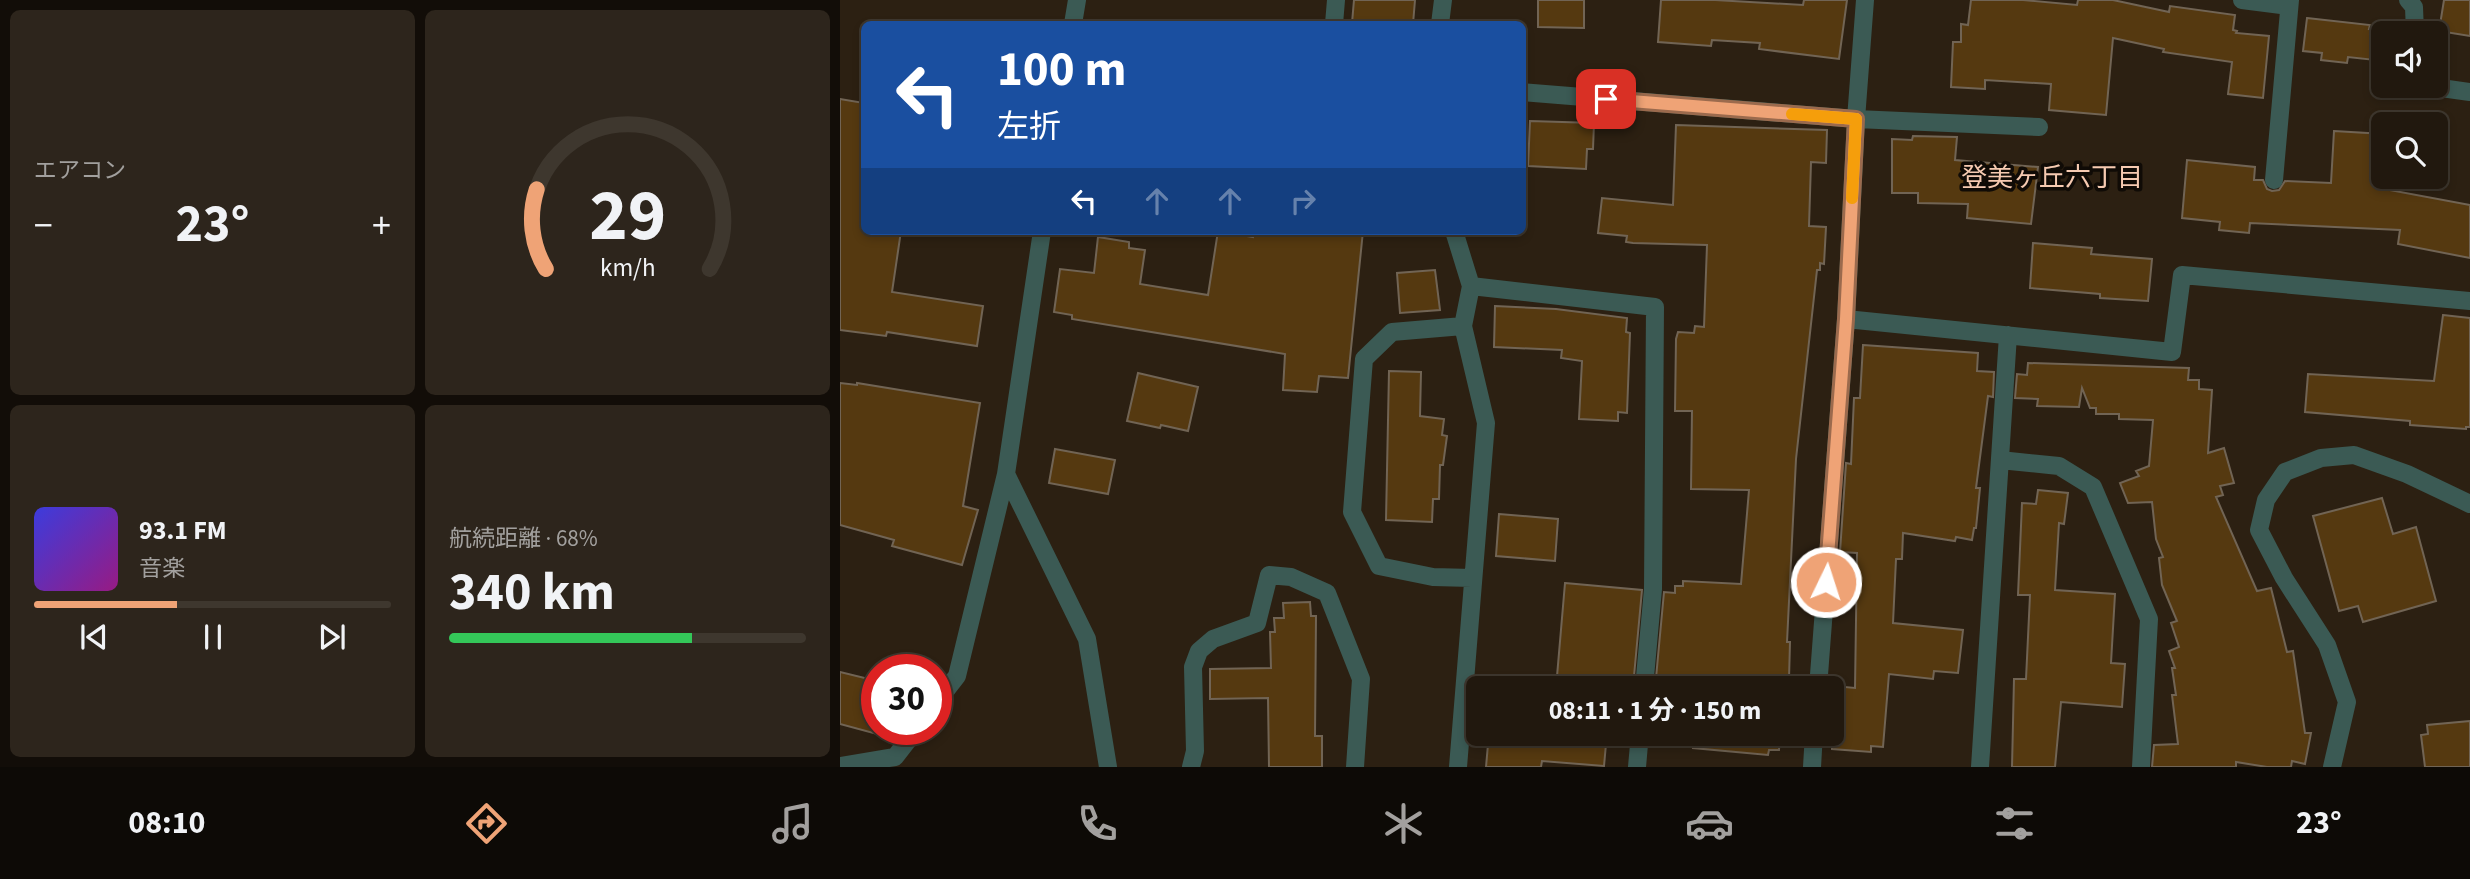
<!DOCTYPE html>
<html lang="ja">
<head>
<meta charset="utf-8">
<style>
	:root { --surface:#21180e; --page:#2d251c; --text:#f1f3f6; --muted:#a2a09e; --line:#3e372e; --accent:#efa376 }
	body { margin:0; font-family:"Source Sans 3","Noto Sans JP",sans-serif; background:var(--page); color:var(--text); height:100vh; display:flex; flex-direction:column; font-size:26px; white-space:nowrap }
	* { box-sizing:border-box; margin:0 }
	p { font-size:23px; color:var(--muted) }
	.icon { flex:none; width:38px; height:38px; fill:none; stroke:currentColor; stroke-width:2; stroke-linecap:round; stroke-linejoin:round }
	.map { position:relative; flex:1; overflow:hidden }
	.drawer { display:flex; flex-direction:column; gap:10px; padding:10px; background:#120d08; width:840px }
	.drawer>* { flex:none }
	.banner { position:absolute; left:21px; top:21px; width:665px; height:214px; border-radius:10px; box-shadow:0 4px 10px #0003,0 0 0 2px var(--line); background:#1a4fa0; color:#fff; overflow:hidden }
	.controls { position:absolute; left:1531px; top:21px; display:grid; gap:14px }
	.controls a { display:grid; place-items:center; width:77px; height:77px; border-radius:10px; background:var(--surface); box-shadow:0 4px 10px #0003,0 0 0 2px var(--line); font-size:35px }
	.speed { position:absolute; left:21px; top:654px; display:flex; gap:14px; font-size:35px; font-weight:700; text-align:center }
	.speed>* { display:grid; place-content:center; width:91px; height:91px; border-radius:50%; background:var(--surface); box-shadow:0 4px 10px #0003,0 0 0 2px var(--line); line-height:1 }
	.speed .limit { border:10px solid #d22; background:#fff; color:#111 }
	.pin { position:absolute; display:grid; place-items:center; width:60px; height:60px; color:#fff; margin:-30px; border-radius:14px; box-shadow:0 4px 10px #0006 }
	.me { position:absolute; width:77px; margin:-38px; rotate:4deg; stroke-linejoin:round; filter:drop-shadow(0 0 5px #0008) }
	.turn { display:flex; align-items:center; gap:24px; height:147px; padding:0 21px; font-size:32px }
	.turn .icon { width:91px; height:91px; stroke-width:2.5 }
	.turn b { display:block; font-size:49px; line-height:60px }
	.lanes { display:flex; align-items:center; height:66px; padding:0 21px; background:#0003; justify-content:center; gap:35px; direction:ltr }
	.lanes .off { opacity:.35 }
	.big { font-size:52px; font-weight:700; line-height:1.1 }
	.drawer .tile { flex:1; display:flex; flex-direction:column; justify-content:center; gap:10px; min-width:0; padding:0 24px; border-radius:10px; background:var(--page) }
	.drawer .dial { align-items:center; gap:0 }
	.dial svg { height:182px; overflow:visible; fill:none; stroke:var(--line); stroke-width:7; stroke-linecap:round; text-anchor:middle }
	.dial text { fill:var(--text); stroke:none }
	.song { display:flex; align-items:center; gap:21px }
	.cover { width:84px; height:84px; border-radius:10px; background:linear-gradient(135deg,hsl(240 70% 55%),hsl(310 70% 35%)) }
	.played { height:7px; border-radius:4px; background:linear-gradient(90deg,var(--accent) 40%,var(--line) 40%) }
	.keys { display:flex; justify-content:space-around; direction:ltr }
	.heat { display:flex; justify-content:space-between; align-items:center; font-size:38px; direction:ltr }
	.charge { height:10px; border-radius:5px; background:linear-gradient(90deg,#34c759 68%,var(--line) 0) }
	.drawer .tiles { flex:1; display:grid; gap:10px; grid-template-columns:repeat(2,1fr) }
	.trip { position:absolute; left:626px; top:676px; width:378px; height:70px; border-radius:10px; background:var(--surface); box-shadow:0 4px 10px #0003,0 0 0 2px var(--line); font-weight:700; line-height:70px; text-align:center }
	.tabs { display:flex; height:112px; justify-content:space-around; align-items:center; background:#0d0a06; color:var(--muted) }
	.tabs .icon { width:49px; height:49px }
	.tabs .current { color:var(--accent) }
	.tabs b { font-size:32px; color:var(--text) }
	main { display:flex; flex:1; min-height:0 }
	.map>svg:first-child { display:block }
</style>
</head>
<body>
<main>
<section class="drawer">
<div class="tiles">
<div class="tile"><p>エアコン</p>
<div class="heat"><a>−</a><b class="big">23°</b><a>+</a></div>
</div>
<div class="tile dial"><svg viewBox="0 0 100 80">
<path d="M14 69A42 42 0 1 1 86 69"/>
<path d="M14 69A42 42 0 0 1 10 34" stroke="#efa376"/>
<text x="50" y="56" font-size="32" font-weight="700">29</text>
<text x="50" y="72" font-size="11">km/h</text>
</svg></div>
<div class="tile">
<div class="song"><i class="cover"></i><div><b>93.1 FM</b><p>音楽</p></div></div>
<div class="played"></div>
<div class="keys"><svg class="icon" aria-label="previous" viewBox="0 0 24 24"><path d="M18 5L8 12l10 7zM5 5v14"/></svg><svg class="icon" aria-label="pause" viewBox="0 0 24 24"><path d="M8 5v14M16 5v14"/></svg><svg class="icon" aria-label="next" viewBox="0 0 24 24"><path d="M6 5l10 7-10 7zM19 5v14"/></svg></div>
</div>
<div class="tile"><p>航続距離 · 68%</p><b class="big">340 km</b><div class="charge"></div></div>
</div>
</section>
<div class="map">
<svg width="1630" height="767" viewBox="0 0 1630 767">
	<rect width="100%" height="100%" fill="#2c2012"/>
	<!-- building -->
	<path fill="#553910" stroke="#716454" stroke-width="2" d="M514,0H575L573,24L512,23Z
		M698,0H744V28L698,27Z
		M821,0H875L963,5L964,0H1007L999,59L919,49L920,43L872,40L871,46L818,42Z
		M1131,0H1183L1237,5L1238,0H1273L1329,12L1330,6L1395,15L1393,30L1397,31L1396,33L1429,36L1423,98L1388,94L1392,62L1323,52L1324,49L1273,38L1266,115L1209,110L1211,84L1145,80V89L1111,87L1113,42H1121V24L1128,25Z
		M1604,0H1630V36L1599,31Z
		M1467,18L1530,25L1529,29L1544,30V61L1508,57L1507,63L1481,60L1482,53L1463,51Z
		M0,99L24,103V231H61L52,292L143,306L137,346L47,332L46,336L0,330Z
		M690,121L754,123L753,149H747L746,169L688,166Z
		M836,125L987,130L986,163L971,162L969,226L986,227L984,264L980,263V270H977L956,459L947,642H950L949,679H943L942,688H857V681L816,678L824,592L835,593V586H843V581L901,584L909,490L851,489L852,411H835L836,339L838,332L854,333L855,326L864,327L867,245L793,243L786,242L787,236L758,233L762,198L833,205Z
		M1494,131L1544,134V189L1630,205V258L1558,244L1560,230L1410,223L1409,233L1379,230L1380,222L1342,218L1347,160L1415,167L1414,180H1423L1427,189L1432,191L1439,190L1445,181L1491,183Z
		M1073,136L1117,137L1115,160L1198,167L1191,224L1127,218L1128,204L1078,203V193H1052V139L1072,140Z
		M378,231L413,237L414,231H523L508,378L479,376L477,392L443,390L445,354L232,319V315L214,312L220,269L254,273L258,237L289,242V248L305,250L300,284L368,295Z
		M1193,243L1252,248L1251,254L1312,259L1308,301L1260,298V294L1190,288Z
		M595,270L600,310L560,313L557,273Z
		M655,306L716,309L787,318L786,332L790,333L787,413L778,412V421L739,419L742,361L721,358L722,350L654,347Z
		M1603,315L1630,318V427H1626V429L1570,425V421L1465,412L1468,374L1594,381Z
		M1023,345L1138,353L1137,371L1154,372L1153,397L1148,396L1136,488H1140L1136,528H1134L1132,540L1116,537L1115,541L1063,533L1062,559H1056L1053,623L1123,630L1118,673L1094,671L1093,679L1049,674L1043,747L1031,746V752L992,749L994,686L1015,688L1017,553L1000,552L1006,463L1011,464L1014,398H1020Z
		M1188,363L1349,368L1348,380H1359V389L1372,390L1368,453L1384,448L1394,483L1380,486L1383,495L1376,497L1417,591L1431,588L1447,652L1453,651L1465,733H1471L1465,764L1452,761L1451,767H1427L1396,762V767H1312L1314,745L1338,744L1332,695H1336L1332,668H1335L1329,651L1339,647L1331,623L1337,621L1322,585L1319,558L1323,557L1316,539L1312,502L1288,503L1280,483L1299,476L1296,471L1309,466L1313,420L1279,419V414H1256V408H1250L1242,388L1239,407L1197,406L1198,399L1175,398L1177,374L1187,375Z
		M549,371L581,372L580,416L604,419L602,435L607,436L603,465H600L599,499H593L592,522L546,520Z
		M298,373L358,387L348,431L321,425L320,428L287,421Z
		M0,383L17,385V383L140,403L123,506L138,510L122,565L52,546L54,540L0,525Z
		M215,449L275,460L268,494L209,483Z
		M1198,490L1228,493L1224,524L1219,523L1215,590L1275,594L1271,663L1285,664L1282,707L1221,702L1215,767H1172L1174,679H1186L1190,595H1178L1182,503L1196,504Z
		M1542,498L1553,534L1576,527L1596,601L1523,622L1518,606L1499,611L1473,516Z
		M659,514L718,519L715,561L656,556Z
		M725,583L802,590L794,676L778,675L777,688H716Z
		M470,602L471,616H476L475,736H482V767H429L428,698L370,699V669L431,668L430,632H435L434,618H444L443,603Z
		M0,672L37,681V734L0,724Z
		M1630,721V767H1585L1581,735L1588,734L1587,725Z
		M649,733H767L764,766L702,761L701,767H646Z
		M854,733H940L939,750H929L928,755L853,748Z"/>
	<g fill="none" stroke-linecap="round" stroke-linejoin="round">
		<!-- minor -->
		<path stroke="#3b5a54" stroke-width="18" d="M1402,0L1449,6
			M1568,0L1574,7L1575,33
			M233,24L237,0
			M494,24L496,0
			M600,24L603,0
			M1587,86L1630,92
			M682,92L1016,119L1199,127
			M1434,180L1450,0
			M614,231L631,286L623,326L646,423L618,767
			M631,286L815,307L813,589L804,688
			M1006,319L1332,352L1342,275L1630,301
			M623,326L552,332L524,359L512,512L539,566L593,577L632,578
			M1160,460L1219,466L1253,487L1309,619L1301,767
			M166,474L247,639L268,767
			M978,688L1006,319L1016,119L1025,0
			M96,703L117,676L166,474L202,231
			M0,766L55,757L76,730
			M351,767L355,751L353,667L359,651L373,639L417,623L429,575L451,577L487,593L521,679L515,767
			M797,767L800,733
			M972,767L974,733
			M1140,767L1168,335
			M1492,767L1507,702L1487,645L1444,578L1419,530L1426,500L1445,472L1481,458L1514,455L1567,474L1630,504"/>
	</g>
	<g fill="none" stroke-linecap="round" stroke-linejoin="round">
		<!-- route casing -->
		<g stroke="#9b6a4d" stroke-width="18">
			<path id="route" d="M766,99L1016,119L1006,319L986,582"/>
		</g>
		<!-- route -->
		<use href="#route" stroke="#efa376" stroke-width="12"/>
		<!-- slow -->
		<path stroke="#f59e0b" stroke-width="12" d="M952,114L1016,119L1012,198"/>
	</g>
	<g text-anchor="middle" dominant-baseline="central" stroke-width="7" stroke-linejoin="round" paint-order="stroke">
		<!-- neighbourhood labels -->
		<g font-size="26" fill="#f6cab1" stroke="#100b06">
			<text x="1212" y="177">登美ヶ丘六丁目</text>
		</g>
	</g>
</svg>
<div class="controls">
<a><svg class="icon" aria-label="sound" viewBox="0 0 24 24"><path d="M4 9h4l5-4v14l-5-4H4zM17 9q2 3 0 6"/></svg></a>
<a><svg class="icon" aria-label="search" viewBox="0 0 24 24"><circle cx="10" cy="10" r="6"/><path d="M15 15l6 6"/></svg></a>
</div>
<div class="speed"><div class="limit">30</div></div>
<div class="pin" style="left:766px;top:99px;background:#d93025"><svg class="icon" aria-label="arrive" viewBox="0 0 24 24"><path d="M6 21V4h12l-3 4 3 4H6"/></svg></div>
<svg class="me" style="left:986px;top:582px" viewBox="-20 -20 40 40"><circle r="17" fill="#efa376" stroke="#fff" stroke-width="3"/><path d="M0-11L8 9 0 5-8 9z" fill="#fff"/></svg>
<div class="trip">08:11 · 1 分 · 150 m</div>
<div class="banner">
<div class="turn"><svg class="icon" aria-label="left" viewBox="0 0 24 24"><path d="M17 20v-9H6M10 6l-5 5 5 5"/></svg><div><b>100 m</b>左折</div></div>
<div class="lanes"><svg class="icon" aria-label="left" viewBox="0 0 24 24"><path d="M17 20v-9H6M10 6l-5 5 5 5"/></svg><svg class="icon off" aria-label="ahead" viewBox="0 0 24 24"><path d="M12 20V5M6 11l6-6 6 6"/></svg><svg class="icon off" aria-label="ahead" viewBox="0 0 24 24"><path d="M12 20V5M6 11l6-6 6 6"/></svg><svg class="icon off" aria-label="right" viewBox="0 0 24 24"><path d="M7 20v-9h11M14 6l5 5-5 5"/></svg></div>
</div>
</div>
</main>
<nav class="tabs">
<b>08:10</b>
<svg class="icon current" aria-label="directions" viewBox="0 0 24 24"><path d="M12 3l9 9-9 9-9-9zM9 14v-3h6M13 9l2 2-2 2"/></svg>
<svg class="icon" aria-label="music" viewBox="0 0 24 24"><path d="M9 18V5l10-2v13"/><circle cx="6" cy="18" r="3"/><circle cx="16" cy="16" r="3"/></svg>
<svg class="icon" aria-label="phone" viewBox="0 0 24 24"><path d="M5 4h4l2 5-3 2q2 4 5 5l2-3 5 2v4C11 20 4 13 5 4z"/></svg>
<svg class="icon" aria-label="climate" viewBox="0 0 24 24"><path d="M12 3v18M4 7l16 10M4 17L20 7"/></svg>
<svg class="icon" aria-label="car" viewBox="0 0 24 24"><path d="M5 17H2v-5l4-1 3-4h7l3 4 3 1v5h-3M9 17h6M6 11h13"/><circle cx="7" cy="17" r="2"/><circle cx="17" cy="17" r="2"/></svg>
<svg class="icon" aria-label="filters" viewBox="0 0 24 24"><path d="M4 7h16M4 17h16"/><circle cx="9" cy="7" r="2"/><circle cx="15" cy="17" r="2"/></svg>
<b>23°</b>
</nav>
</body>
</html>
